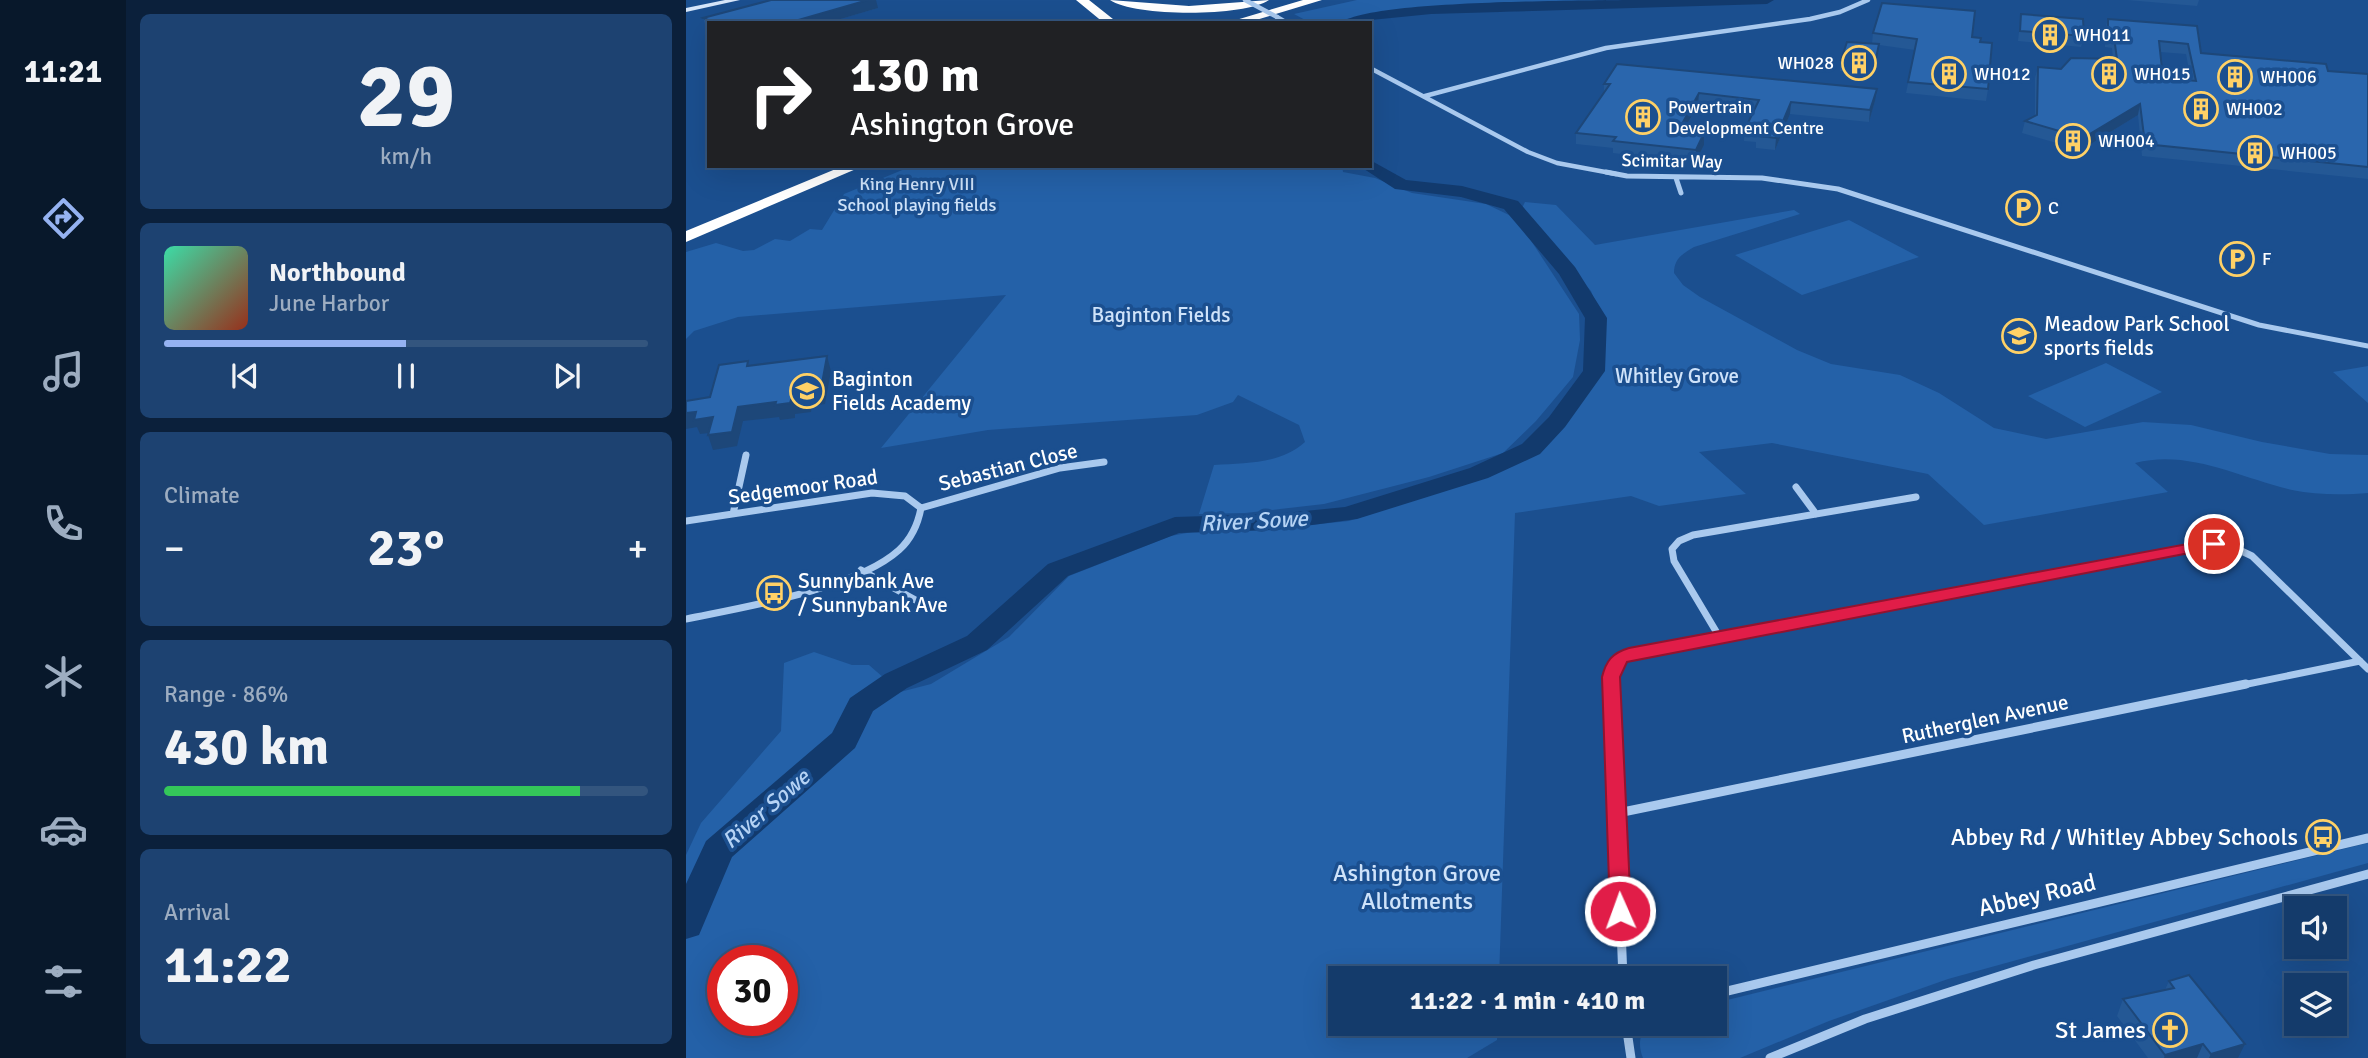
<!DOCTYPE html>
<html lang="en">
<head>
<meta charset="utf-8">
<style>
	:root { --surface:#143b6b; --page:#1d4271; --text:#f1f3f6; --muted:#9dadc1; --line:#33557e; --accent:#95b2f1 }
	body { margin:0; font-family:Signika,sans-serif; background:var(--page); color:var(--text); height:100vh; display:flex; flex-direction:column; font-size:26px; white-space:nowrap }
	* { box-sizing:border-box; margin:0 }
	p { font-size:23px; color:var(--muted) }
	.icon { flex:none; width:38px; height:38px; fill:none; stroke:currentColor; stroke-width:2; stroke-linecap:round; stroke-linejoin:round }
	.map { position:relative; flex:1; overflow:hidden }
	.side { display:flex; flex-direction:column; gap:14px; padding:14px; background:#0b203b; width:560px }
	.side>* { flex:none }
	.banner { position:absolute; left:21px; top:21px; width:665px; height:147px; border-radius:0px; box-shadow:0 7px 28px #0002,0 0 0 2px var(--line); background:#202124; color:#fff; overflow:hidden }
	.tools { position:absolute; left:1598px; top:896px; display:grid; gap:14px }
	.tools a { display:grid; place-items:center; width:63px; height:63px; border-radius:0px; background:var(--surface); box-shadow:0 7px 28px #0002,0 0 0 2px var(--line); font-size:35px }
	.speed { position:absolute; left:21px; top:945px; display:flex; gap:14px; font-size:35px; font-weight:700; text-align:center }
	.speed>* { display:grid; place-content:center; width:91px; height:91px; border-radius:50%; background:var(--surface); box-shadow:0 7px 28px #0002,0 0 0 2px var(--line); line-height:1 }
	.speed .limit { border:10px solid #d22; background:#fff; color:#111 }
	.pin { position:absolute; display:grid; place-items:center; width:60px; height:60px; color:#fff; margin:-30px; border:4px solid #fff; border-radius:50%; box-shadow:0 2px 7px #0007 }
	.me { position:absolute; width:77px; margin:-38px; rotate:358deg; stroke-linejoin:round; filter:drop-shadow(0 0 5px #0008) }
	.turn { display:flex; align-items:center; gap:24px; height:147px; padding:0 28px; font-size:32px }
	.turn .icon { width:91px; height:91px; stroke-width:2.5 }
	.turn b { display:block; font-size:49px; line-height:60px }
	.big { font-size:52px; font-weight:700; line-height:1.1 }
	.side .card { flex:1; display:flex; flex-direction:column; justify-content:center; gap:10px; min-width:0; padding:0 24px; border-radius:10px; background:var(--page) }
	.side .dial { align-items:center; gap:0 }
	.dial b { font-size:91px; line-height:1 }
	.song { display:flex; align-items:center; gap:21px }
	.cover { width:84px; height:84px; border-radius:10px; background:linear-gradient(135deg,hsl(160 70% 55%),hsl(10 70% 35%)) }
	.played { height:7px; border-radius:4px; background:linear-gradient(90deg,var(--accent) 50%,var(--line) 50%) }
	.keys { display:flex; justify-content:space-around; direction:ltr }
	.heat { display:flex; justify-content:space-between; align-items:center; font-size:38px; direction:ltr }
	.charge { height:10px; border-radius:5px; background:linear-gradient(90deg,#34c759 86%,var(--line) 0) }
	.trip { position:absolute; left:642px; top:966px; width:399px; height:70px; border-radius:0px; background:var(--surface); box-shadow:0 7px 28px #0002,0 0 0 2px var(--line); font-weight:700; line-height:70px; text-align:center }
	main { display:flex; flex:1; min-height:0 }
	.menu { display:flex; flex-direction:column; width:126px; justify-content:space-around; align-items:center; background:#08182b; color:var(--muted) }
	.menu .icon { width:49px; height:49px }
	.menu .on { color:var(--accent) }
	.menu b { font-size:32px; color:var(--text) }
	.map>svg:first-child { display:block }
</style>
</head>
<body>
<main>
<nav class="menu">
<b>11:21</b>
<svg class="icon on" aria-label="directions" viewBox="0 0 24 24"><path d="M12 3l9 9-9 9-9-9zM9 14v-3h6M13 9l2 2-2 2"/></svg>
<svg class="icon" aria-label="music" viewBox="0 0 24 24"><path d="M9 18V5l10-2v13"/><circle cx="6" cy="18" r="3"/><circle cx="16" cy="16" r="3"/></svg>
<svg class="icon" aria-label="phone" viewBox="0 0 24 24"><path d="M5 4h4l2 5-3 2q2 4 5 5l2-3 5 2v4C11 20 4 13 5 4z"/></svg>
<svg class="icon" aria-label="climate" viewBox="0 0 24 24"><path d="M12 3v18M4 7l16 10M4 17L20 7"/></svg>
<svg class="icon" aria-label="car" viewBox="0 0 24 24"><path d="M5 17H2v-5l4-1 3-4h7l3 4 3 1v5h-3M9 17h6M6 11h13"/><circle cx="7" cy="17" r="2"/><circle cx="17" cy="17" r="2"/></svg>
<svg class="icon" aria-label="filters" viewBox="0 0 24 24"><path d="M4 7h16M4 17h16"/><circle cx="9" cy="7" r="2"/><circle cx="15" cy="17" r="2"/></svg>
</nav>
<section class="side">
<div class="card dial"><b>29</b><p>km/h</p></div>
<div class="card">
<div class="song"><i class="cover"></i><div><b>Northbound</b><p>June Harbor</p></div></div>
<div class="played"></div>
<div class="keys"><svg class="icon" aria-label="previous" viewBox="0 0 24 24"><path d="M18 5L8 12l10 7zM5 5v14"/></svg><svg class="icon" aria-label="pause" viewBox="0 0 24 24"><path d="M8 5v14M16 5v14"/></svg><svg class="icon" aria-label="next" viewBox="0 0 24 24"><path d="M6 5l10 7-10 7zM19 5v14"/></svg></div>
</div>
<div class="card"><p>Climate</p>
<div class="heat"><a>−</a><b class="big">23°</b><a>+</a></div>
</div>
<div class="card"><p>Range · 86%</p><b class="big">430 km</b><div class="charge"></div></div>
<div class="card"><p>Arrival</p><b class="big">11:22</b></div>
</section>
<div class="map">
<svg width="1682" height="1058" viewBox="0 0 1682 1058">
	<rect width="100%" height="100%" fill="#1b4f8f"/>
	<!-- green -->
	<path fill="#2461a8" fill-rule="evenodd" d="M671,0H946L865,1L879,8L816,12L785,5L737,7L635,23H625L608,14Z
		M226,166H656L657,172L689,178L726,193L800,204L823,215L836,227L893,314L894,340L887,377L850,421L817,453L743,477L638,504L559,513L513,514L528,465C561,463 595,464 619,442L613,425L552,395L547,402L511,415L302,430L195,448L320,295L52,317L8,331L0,339V252L30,243L57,251L68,250L89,239L104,241L124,229L136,230L158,194Z
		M839,202L870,205L909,245L1108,210L1114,214L1008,247C996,254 988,259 988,273L997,285L1014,297L1111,350L1145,364L1214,375L1253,393L1308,428L1360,439L1457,422L1505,425L1576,442L1644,454L1682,455V493C1658,495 1630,495 1606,490C1554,478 1503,449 1449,463L1482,492L1298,525L1242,474L1086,443L1013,452L1060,494L973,506L945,496L829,513L813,978H654V1024H812L811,1040L781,1058H0V855L15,823L95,731L98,663L128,652L166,665H183L214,692L245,684L323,637L383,576L485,536L511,531L586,529L663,521L811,473L850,450L868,434L911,371L916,319L905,291L835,210ZM37,961H96V1020H37Z
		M1163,220L1233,257L1116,295L1049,255Z
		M1420,363L1476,392L1399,427L1342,396Z
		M1682,366V403L1647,372Z
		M1682,843V863L1262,979L1143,1021L1054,1058H957C952,1046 953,1034 962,1024H1029V1003Z"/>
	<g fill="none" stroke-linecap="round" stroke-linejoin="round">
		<!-- river -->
		<path fill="#123a6d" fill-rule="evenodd" d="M940,0H1088L1081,4L745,14L655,23C682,0 893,1 940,0Z
			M684,160L720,180L776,186L832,201L889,267L921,318L919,371L879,427L854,454L802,478L671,519L589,530L493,533L382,576L301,650L221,688L187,711L169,748L46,857L13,935L0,939V884L20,841L146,733L164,698L199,674L281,636L362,564L489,517L589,514L659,507L784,468L836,444L863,417L897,371L899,318L873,274L818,209L775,197L709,189L678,169L676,166H684Z"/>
		<!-- street-far3 -->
		<path stroke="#a9c9ee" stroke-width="4.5" d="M591,17L601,23
			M684,68L842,152L871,163L930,174
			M739,96L920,48L1124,19L1154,12L1182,0"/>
		<!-- street-far2 -->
		<path stroke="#a9c9ee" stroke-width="5" d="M920,172L941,176L1076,178L1152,189L1573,325L1682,346
			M990,178L995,193"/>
		<!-- street-far1 -->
		<path stroke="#a9c9ee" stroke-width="7" d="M1110,487L1130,514
			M235,508L374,468L418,462
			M47,514L60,455
			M0,521L186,493L219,496L235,508
			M175,570L244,608H259
			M0,619C58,607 170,589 213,550C225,539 232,524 235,508
			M1034,638L988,561L986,549L993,541L1007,535L1230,497
			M925,686L928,664L943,654L1528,544L1547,547L1566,556L1682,669
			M1552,686L1674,661"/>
		<!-- street -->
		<path stroke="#a9c9ee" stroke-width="9" d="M925,684L937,978
			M932,813L1560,684
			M1029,994L1682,838
			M940,1024L945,1058
			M1084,1058L1179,1019L1348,965L1682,874"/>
		<!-- secondary -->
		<path fill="#d6e6fa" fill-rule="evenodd" d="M39,0H54L0,12V8Z"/>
		<!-- highway -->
		<path fill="#fff" fill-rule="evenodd" d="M390,0H403L432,23H418Z
			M424,0L503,6L583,0C559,17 448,17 424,0Z
			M617,0H636L560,23H540Z
			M157,166H177L0,242V231Z"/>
		<!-- street-bridge -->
		<path stroke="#a9c9ee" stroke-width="4.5" d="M559,0L591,17"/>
	</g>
	<!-- wall -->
	<path fill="#245895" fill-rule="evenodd" d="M1441,0H1513L1511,6Z
		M192,8L141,23H23V30L21,29L17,18Z
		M1335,14L1398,36L1395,47L1332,41Z
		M1422,19L1511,26L1515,53L1642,71L1682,74V179L1456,156L1452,115L1395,150L1336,133L1339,121L1349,116V78L1352,67L1375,69L1427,59L1426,48L1419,47V29ZM1474,52L1500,54L1505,80L1477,78Z
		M1187,33L1286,37L1294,42L1302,89L1300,101L1220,93L1229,50L1193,45L1187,74L1154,71L1155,60L1186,44Z
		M918,84L1189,101L1183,122L1104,114L1089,150L1070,148V142L1058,141L1059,129L1067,111L1012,105L998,131L1018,133V145L1009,163L927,153V148L890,144V133L918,93Z
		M1483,981L1552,1058H1462L1431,1016L1437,999L1479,990Z"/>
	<!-- shaded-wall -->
	<path fill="#1d4779" d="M182,0H190L192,8L141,23H102Z
		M1191,89L1189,101L1183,122L1184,110Z
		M1013,93L1012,105L991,142L992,131Z
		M1105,102L1104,114L1089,150L1090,138Z
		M1454,104L1452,115L1395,150L1397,138Z
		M1018,133V145L1009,163L1010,150Z
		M141,356L145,371L139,404L126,406L125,412L109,414V418L94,420L93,417L57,421L51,446L27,450L22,435L52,407L105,400L121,391Z
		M10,412L27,417L32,432L14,434L11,427L0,429V413Z
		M1517,1044L1511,1058H1478L1479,1055Z
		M1559,1044L1552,1058H1523L1525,1054Z"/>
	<!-- building -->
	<path fill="#2a66ad" stroke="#1d4779" stroke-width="2" fill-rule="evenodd" d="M85,0H182L102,23H30L17,18Z
		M1196,3L1289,11L1286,37L1295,38L1294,42L1306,43L1302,89L1222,82L1231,39L1187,33Z
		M1335,14L1397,19L1398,36L1334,31Z
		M1422,19L1511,26L1515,53L1640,64L1642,71L1682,74V167L1459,144L1454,104L1397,138L1339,121L1351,115L1352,67L1375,69L1385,58L1431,59L1428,37L1422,36ZM1473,41L1502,44L1510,81L1477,78Z
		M1161,42L1193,44L1189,63L1155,60Z
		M931,64L1191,89L1184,110L1105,102L1090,138L1071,136L1073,131L1059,129L1073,100L1013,93L992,131L1018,133L1010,150L927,141L930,137L890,133L924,84H918Z
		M141,356L135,389L121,391L120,398L105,400L104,403L89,405L90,402L52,407L46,432L22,435L27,417L8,420L10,412L0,413V401L24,397L33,365L62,361L61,366Z
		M1503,975L1559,1044L1525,1054L1517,1044L1479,1055L1437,999L1488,988L1483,981Z"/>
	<!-- route -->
	<path fill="#e11d48" stroke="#92132f" stroke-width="2" d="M1528,539L1536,544L1534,547L941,662L934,677L945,911L942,917L934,919L927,917L924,911L916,677C920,661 926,653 943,648Z"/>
	<!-- icons -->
	<defs>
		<g id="building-ring" transform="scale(1.75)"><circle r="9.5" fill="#1b4f8f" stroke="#ffd166" stroke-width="1.5"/><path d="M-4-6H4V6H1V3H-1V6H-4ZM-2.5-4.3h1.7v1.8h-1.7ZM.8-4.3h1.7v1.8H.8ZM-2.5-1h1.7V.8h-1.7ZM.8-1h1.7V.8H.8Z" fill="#ffd166"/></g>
		<g id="parking-ring" transform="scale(1.75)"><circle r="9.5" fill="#1b4f8f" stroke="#ffd166" stroke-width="1.5"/><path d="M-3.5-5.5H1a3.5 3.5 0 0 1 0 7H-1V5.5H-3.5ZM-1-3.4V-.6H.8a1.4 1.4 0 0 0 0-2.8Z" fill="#ffd166"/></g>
		<g id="school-ring" transform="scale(1.75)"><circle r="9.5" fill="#1b4f8f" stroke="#ffd166" stroke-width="1.5"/><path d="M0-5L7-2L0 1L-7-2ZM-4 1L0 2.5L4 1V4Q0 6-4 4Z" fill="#ffd166"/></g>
		<g id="bus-ring" transform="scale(1.75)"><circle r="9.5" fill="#1b4f8f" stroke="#ffd166" stroke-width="1.5"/><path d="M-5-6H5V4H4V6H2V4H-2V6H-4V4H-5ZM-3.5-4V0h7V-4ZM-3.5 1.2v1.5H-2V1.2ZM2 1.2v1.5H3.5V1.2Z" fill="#ffd166"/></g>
		<g id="church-ring" transform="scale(1.75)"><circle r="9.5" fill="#1b4f8f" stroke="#ffd166" stroke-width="1.5"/><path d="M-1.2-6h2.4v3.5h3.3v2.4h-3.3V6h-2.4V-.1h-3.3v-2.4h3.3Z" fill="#ffd166"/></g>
	</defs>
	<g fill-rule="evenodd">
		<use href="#building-ring" x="1364" y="35"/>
		<use href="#building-ring" x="1173" y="63"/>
		<use href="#building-ring" x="1263" y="74"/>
		<use href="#building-ring" x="1423" y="74"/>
		<use href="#building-ring" x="1549" y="77"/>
		<use href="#building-ring" x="1515" y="109"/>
		<use href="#building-ring" x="957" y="117"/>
		<use href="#building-ring" x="1387" y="141"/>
		<use href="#building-ring" x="1569" y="153"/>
		<use href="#parking-ring" x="1337" y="208"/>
		<use href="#parking-ring" x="1551" y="259"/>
		<use href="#school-ring" x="1333" y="336"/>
		<use href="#school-ring" x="121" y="391"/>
		<use href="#bus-ring" x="88" y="593"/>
		<use href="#bus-ring" x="1637" y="837"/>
		<use href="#church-ring" x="1484" y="1030"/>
	</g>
	<g text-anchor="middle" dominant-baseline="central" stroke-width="7" stroke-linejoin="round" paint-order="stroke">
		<!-- far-poi labels -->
		<g font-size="18" fill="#fff" stroke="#1b4f8f" text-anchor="start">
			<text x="1388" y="35">WH011</text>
			<text x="1148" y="63" text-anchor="end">WH028</text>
			<text x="1288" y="74">WH012</text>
			<text x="1448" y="74">WH015</text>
			<text x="1574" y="77">WH006</text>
			<text x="982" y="107">Powertrain<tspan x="982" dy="21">Development Centre</tspan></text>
			<text x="1540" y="109">WH002</text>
			<text x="1412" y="141">WH004</text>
			<text x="1594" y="153">WH005</text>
			<text x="1362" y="208">C</text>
			<text x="1576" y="259">F</text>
		</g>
		<!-- far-street labels -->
		<g font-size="18" fill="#fff" stroke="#1b4f8f">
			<text transform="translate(986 161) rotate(1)">Scimitar Way</text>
		</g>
		<!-- far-park labels -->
		<g font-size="18" fill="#cfe3fa" stroke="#1b4f8f">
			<text x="231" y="184">King Henry VIII<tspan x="231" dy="21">School playing fields</tspan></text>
		</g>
		<!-- park labels -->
		<g font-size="21" fill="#cfe3fa" stroke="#1b4f8f">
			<text x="475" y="315">Baginton Fields</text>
			<text x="991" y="376">Whitley Grove</text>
		</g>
		<!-- poi labels -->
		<g font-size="21" fill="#fff" stroke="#1b4f8f" text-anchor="start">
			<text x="1358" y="324">Meadow Park School<tspan x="1358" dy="24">sports fields</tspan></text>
			<text x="146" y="379">Baginton<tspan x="146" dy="24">Fields Academy</tspan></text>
			<text x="112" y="581">Sunnybank Ave<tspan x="112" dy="24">/ Sunnybank Ave</tspan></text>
		</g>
		<!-- street labels -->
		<g font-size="21" fill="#fff" stroke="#1b4f8f">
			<text transform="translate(322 467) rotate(-14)">Sebastian Close</text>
			<text transform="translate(117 487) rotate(-8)">Sedgemoor Road</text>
			<text transform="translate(1299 719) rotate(-12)">Rutherglen Avenue</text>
		</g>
		<!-- water labels -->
		<g font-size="23" font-style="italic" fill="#b5d3f5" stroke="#1b4f8f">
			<text transform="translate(568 521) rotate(-3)">River Sowe</text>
			<text transform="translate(80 809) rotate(-41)">River Sowe</text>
		</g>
		<!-- near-poi labels -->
		<g font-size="24" fill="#fff" stroke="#1b4f8f" text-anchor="end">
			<text x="1612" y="837">Abbey Rd / Whitley Abbey Schools</text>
			<text x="1460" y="1030">St James</text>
		</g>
		<!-- near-park labels -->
		<g font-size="24" fill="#cfe3fa" stroke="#1b4f8f">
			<text x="731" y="873">Ashington Grove<tspan x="731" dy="28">Allotments</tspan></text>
		</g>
		<!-- near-street labels -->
		<g font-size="24" fill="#fff" stroke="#1b4f8f">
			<text transform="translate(1351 895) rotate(-13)">Abbey Road</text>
		</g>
	</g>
</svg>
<div class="tools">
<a><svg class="icon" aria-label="sound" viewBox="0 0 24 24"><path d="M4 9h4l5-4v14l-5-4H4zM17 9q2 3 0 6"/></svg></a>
<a><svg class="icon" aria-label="layers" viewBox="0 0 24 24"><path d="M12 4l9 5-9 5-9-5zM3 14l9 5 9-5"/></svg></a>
</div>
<div class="speed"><div class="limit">30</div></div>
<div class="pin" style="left:1528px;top:544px;background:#d93025"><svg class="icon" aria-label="arrive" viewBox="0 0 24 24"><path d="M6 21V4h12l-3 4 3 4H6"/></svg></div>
<svg class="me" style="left:934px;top:911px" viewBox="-20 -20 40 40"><circle r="17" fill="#e11d48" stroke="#fff" stroke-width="3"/><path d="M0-11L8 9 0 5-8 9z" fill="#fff"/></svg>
<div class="trip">11:22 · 1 min · 410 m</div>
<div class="banner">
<div class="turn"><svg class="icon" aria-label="right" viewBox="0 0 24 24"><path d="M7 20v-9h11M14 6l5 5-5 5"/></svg><div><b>130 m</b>Ashington Grove</div></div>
</div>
</div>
</main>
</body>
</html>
